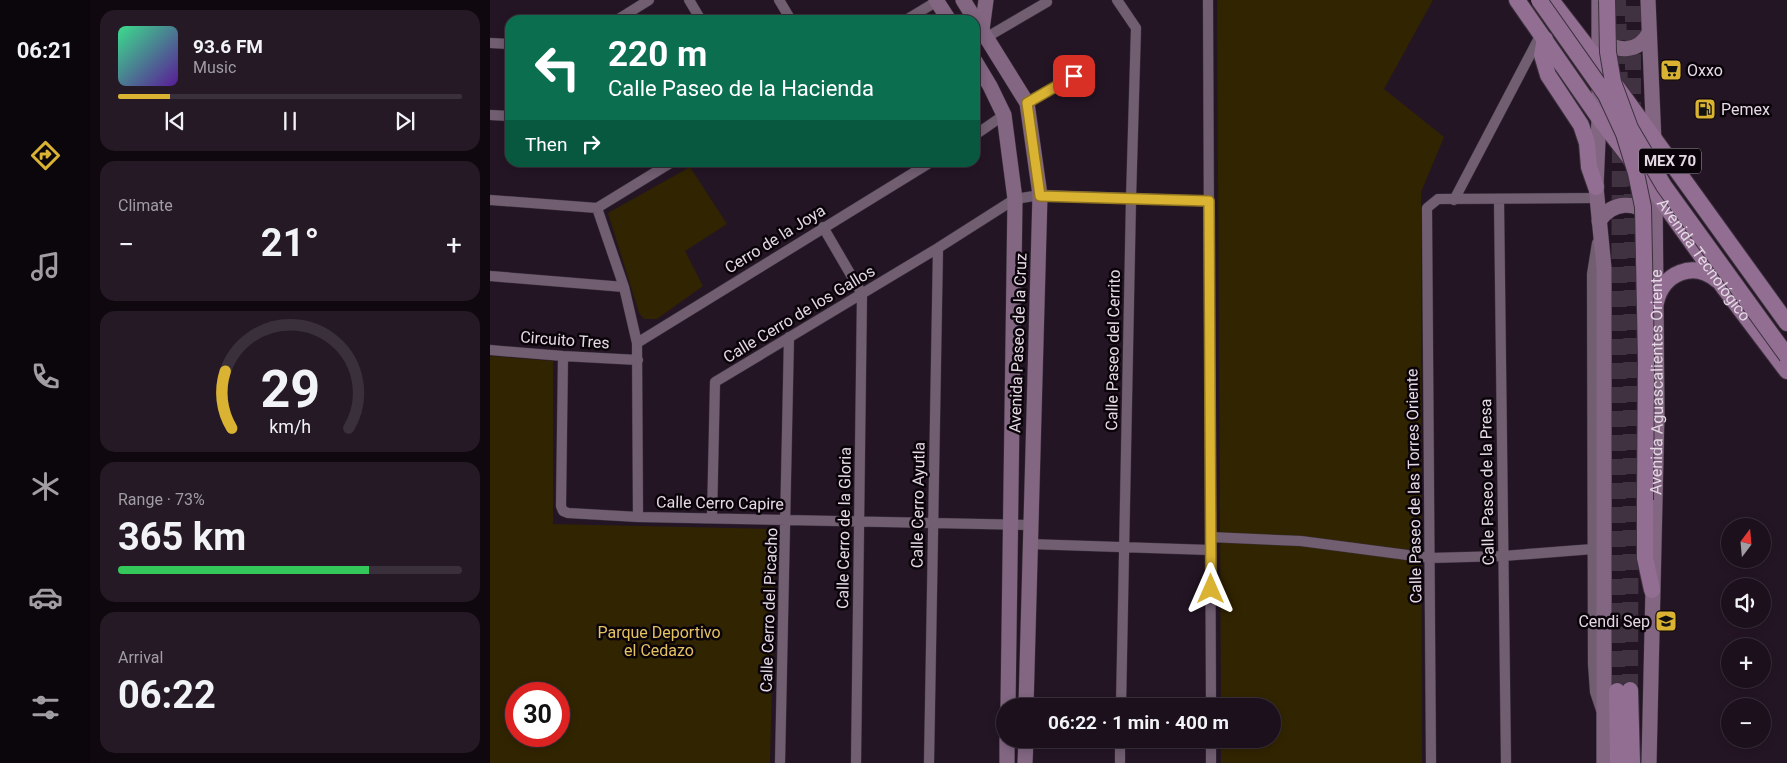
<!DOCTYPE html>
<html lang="en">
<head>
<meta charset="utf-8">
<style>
	:root { --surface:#1b101c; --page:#241925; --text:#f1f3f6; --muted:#a09da3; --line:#39303b; --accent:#dab333 }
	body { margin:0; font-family:Roboto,sans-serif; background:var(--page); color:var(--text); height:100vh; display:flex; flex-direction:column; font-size:19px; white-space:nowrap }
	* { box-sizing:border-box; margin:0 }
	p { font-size:16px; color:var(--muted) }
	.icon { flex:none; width:28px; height:28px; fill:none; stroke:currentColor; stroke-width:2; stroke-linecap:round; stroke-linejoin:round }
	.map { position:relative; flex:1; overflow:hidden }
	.panel { display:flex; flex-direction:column; gap:10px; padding:10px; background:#0f090f; width:400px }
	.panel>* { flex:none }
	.guide { position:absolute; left:15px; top:15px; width:475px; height:152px; border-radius:15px; box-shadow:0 2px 8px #0003,0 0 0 1px var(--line); background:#0b6e4f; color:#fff; overflow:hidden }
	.needle { width:32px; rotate:16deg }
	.fabs { position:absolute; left:1231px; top:518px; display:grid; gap:10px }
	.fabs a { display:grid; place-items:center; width:50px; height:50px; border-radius:50%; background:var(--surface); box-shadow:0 2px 8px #0003,0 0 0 1px var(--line); font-size:25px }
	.speed { position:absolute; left:15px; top:682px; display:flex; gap:10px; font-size:25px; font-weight:700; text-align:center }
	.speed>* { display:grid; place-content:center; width:65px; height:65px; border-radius:50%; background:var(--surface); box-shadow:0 2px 8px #0003,0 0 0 1px var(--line); line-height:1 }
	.speed .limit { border:8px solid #d22; background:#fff; color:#111 }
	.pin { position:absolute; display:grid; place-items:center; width:42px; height:42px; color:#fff; margin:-21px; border-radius:10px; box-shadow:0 2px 8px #0006 }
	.me { position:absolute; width:55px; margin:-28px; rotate:0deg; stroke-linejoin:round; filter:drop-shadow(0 0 4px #0008) }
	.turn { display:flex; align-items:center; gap:18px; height:105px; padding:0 20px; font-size:22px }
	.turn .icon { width:65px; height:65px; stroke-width:2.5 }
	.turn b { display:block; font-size:35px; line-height:42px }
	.then { display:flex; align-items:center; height:48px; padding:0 20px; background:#0003; gap:10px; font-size:19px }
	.big { font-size:38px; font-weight:700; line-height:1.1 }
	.panel .widget { flex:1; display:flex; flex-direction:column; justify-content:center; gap:8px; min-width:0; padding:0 18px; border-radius:15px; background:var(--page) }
	.panel .dial { align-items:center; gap:0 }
	.dial svg { height:130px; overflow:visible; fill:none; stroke:var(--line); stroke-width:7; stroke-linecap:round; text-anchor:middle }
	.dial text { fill:var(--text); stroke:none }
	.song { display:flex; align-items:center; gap:15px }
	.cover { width:60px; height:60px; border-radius:8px; background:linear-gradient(135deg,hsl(150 70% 55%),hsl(270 70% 35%)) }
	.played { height:5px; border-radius:2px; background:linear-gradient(90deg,var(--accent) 15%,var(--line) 15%) }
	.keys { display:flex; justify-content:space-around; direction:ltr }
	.heat { display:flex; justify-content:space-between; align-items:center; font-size:28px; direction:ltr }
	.charge { height:8px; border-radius:4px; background:linear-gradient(90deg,#34c759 73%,var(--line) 0) }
	.trip { position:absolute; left:506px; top:698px; width:285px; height:50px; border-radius:25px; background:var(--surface); box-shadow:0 2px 8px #0003,0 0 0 1px var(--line); font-weight:700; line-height:50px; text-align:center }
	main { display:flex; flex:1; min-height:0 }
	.menu { display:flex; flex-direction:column; width:90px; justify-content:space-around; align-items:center; background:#0b060b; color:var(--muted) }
	.menu .icon { width:35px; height:35px }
	.menu .current { color:var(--accent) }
	.menu b { font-size:22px; color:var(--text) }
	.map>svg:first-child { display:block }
</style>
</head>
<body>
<main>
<nav class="menu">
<b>06:21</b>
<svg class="icon current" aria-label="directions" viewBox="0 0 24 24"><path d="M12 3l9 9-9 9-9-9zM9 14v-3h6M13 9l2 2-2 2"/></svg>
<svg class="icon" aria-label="music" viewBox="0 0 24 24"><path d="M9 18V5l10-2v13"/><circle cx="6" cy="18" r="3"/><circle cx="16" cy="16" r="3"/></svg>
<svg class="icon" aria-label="phone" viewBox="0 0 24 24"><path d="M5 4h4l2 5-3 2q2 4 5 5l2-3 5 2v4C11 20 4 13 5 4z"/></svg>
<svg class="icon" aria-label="climate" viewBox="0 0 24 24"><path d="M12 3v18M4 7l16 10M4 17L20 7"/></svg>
<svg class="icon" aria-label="car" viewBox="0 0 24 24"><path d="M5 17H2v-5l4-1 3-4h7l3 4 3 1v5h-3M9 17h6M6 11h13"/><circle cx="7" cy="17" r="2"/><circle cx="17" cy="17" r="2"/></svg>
<svg class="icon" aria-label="filters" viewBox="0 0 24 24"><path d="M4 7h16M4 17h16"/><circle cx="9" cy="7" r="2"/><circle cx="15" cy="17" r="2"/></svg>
</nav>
<section class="panel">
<div class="widget">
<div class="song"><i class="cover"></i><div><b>93.6 FM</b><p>Music</p></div></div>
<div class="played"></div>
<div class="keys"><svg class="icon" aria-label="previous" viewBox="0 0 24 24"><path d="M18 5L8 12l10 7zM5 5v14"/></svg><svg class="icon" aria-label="pause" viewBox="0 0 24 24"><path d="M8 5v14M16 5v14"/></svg><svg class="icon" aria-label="next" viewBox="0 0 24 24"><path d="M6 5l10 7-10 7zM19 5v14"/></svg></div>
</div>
<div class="widget"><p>Climate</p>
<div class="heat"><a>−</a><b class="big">21°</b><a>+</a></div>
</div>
<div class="widget dial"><svg viewBox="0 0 100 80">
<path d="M14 69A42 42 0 1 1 86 69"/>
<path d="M14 69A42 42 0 0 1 10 34" stroke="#dab333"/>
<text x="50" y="56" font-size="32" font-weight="700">29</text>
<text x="50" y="72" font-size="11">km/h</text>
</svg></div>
<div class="widget"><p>Range · 73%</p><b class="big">365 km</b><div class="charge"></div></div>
<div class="widget"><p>Arrival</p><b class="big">06:22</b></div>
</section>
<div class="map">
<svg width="1297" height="763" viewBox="0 0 1297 763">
	<rect width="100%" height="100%" fill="#241525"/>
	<!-- green -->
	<path fill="#312400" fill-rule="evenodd" d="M727,0H943L894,89L954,137L931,192L932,763H731V739H782V706H731Z
		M200,167L237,224L195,251L213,286L167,319H154L149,313L118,213Z
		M0,356L63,361V524L286,529L280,763H0ZM26,694H69V736H26Z"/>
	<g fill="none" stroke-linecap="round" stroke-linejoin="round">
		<!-- primary-tunnel -->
		<path stroke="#413242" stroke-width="16" stroke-dasharray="16 8" stroke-linecap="butt" d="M1128,0L1130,93
			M1143,118V0
			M1140,690L1142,175
			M1127,691L1130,137"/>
		<!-- street casing -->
		<g stroke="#3c313d" stroke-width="11">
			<path id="street" d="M199,0L211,20
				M289,0L301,20
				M627,0L646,28L641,199L631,706
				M718,0L721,706
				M127,20L159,0
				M416,20L449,0
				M497,37L557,2
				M0,43L20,44
				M537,103L584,76
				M0,115L20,116
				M485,135L514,115
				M0,200L107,208L182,162
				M964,200L1051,34
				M1009,200L1016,763
				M107,208L134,287L147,343L148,517
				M333,227L372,294L366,763
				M1107,243L1102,274L1103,664L1105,692L1111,710
				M0,276L134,287
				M147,343L441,162
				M0,350L73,356L148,360
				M73,356L71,506L73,511L78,513L148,517L541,525
				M222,518L225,382L448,248L525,199L550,195L719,201
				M720,537L811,541L940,558L1013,556L1103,549
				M539,544L720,550
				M721,739V763
				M290,763L299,337
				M439,763L448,248
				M630,763V739
				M941,763L937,208L948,199L1107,198"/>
		</g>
		<!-- secondary casing -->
		<g stroke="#3c313d" stroke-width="16">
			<g id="secondary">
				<path d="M446,0L459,20"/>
				<path d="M473,0L537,103L550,195L536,706"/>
				<path d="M1109,0V118L1106,187L1114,268V763"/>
				<path d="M1158,0L1164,142"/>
				<path d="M492,30L496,0"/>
				<path d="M1111,36C1125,54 1148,53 1159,33"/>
				<path d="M485,61L500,86L514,115L525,199L518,706"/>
				<path d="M1109,221C1122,202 1146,199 1161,218"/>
				<path d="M517,763V739"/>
				<path d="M535,763L536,739"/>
				<path id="s1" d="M1159,763L1167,414L1165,185"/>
			</g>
		</g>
		<!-- primary casing -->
		<g stroke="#3c313d" stroke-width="18">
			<g id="primary">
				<path id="s2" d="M1027,0L1109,118L1165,191L1235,289L1297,371"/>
				<path d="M1061,0L1108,61L1297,323"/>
				<path d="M1055,39L1052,55L1058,75L1091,125L1097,143L1099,167L1106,187"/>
				<path d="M1166,302C1173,273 1204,260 1227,280"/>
				<path d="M1155,500V558L1162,590"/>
				<path d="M1140,690L1142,763"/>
				<path d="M1127,691L1128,763"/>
			</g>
		</g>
		<!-- street -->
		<use href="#street" stroke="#715e71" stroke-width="10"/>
		<!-- secondary -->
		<use href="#secondary" stroke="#826682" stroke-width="15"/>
		<!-- primary -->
		<use href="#primary" stroke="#926e93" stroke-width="16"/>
		<!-- primary-bridge casing -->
		<g stroke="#3c313d" stroke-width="18" stroke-linecap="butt">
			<path id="primary-bridge" d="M1049,0L1116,95L1134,134L1146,173L1153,207L1156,359L1155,500
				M1117,0L1118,52L1123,82L1140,128L1174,186L1297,356"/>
		</g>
		<!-- primary-bridge -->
		<use href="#primary-bridge" stroke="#926e93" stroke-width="16"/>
	</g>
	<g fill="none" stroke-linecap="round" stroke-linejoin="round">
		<!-- route casing -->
		<g stroke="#8e7421" stroke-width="12">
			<path id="route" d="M584,76L537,103L550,196L719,201L721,589"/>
		</g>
		<!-- route -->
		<use href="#route" stroke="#dab333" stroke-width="9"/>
	</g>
	<!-- icons -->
	<defs>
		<g id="supermarket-square" transform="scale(1.125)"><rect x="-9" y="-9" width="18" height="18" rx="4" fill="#dab333" stroke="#0a040a"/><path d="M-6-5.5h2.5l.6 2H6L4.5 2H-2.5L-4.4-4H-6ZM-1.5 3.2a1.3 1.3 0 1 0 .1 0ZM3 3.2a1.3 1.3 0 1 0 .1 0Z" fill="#111"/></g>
		<g id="fuel-square" transform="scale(1.125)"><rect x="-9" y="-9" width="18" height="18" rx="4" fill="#dab333" stroke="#0a040a"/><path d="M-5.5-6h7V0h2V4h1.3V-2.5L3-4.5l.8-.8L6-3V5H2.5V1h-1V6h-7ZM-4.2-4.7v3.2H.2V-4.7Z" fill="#111"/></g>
		<g id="school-square" transform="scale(1.125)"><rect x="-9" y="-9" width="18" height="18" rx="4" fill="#dab333" stroke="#0a040a"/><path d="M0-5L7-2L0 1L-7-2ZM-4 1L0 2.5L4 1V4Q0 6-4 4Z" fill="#111"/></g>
	</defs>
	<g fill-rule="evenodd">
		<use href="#supermarket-square" x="1181" y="70"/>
		<use href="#fuel-square" x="1215" y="109"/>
		<use href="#school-square" x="1176" y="621"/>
	</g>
	<g text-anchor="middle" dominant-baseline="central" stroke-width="5" stroke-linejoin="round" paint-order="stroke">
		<!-- shield labels -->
		<rect fill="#0a040a" stroke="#a399a3" stroke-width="1" x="1149" y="148.5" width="62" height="25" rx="4"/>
		<g font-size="15" font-weight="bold" fill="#e4d9e4">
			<text x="1180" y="161">MEX 70</text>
		</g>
		<!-- poi labels -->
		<g font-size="16" fill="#e4d9e4" stroke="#0a040a" text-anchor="start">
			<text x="1197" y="70">Oxxo</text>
			<text x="1231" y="109">Pemex</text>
			<text x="1160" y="621" text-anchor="end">Cendi Sep</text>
		</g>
		<!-- street labels -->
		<g font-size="16" fill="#e4d9e4" stroke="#0a040a">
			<text transform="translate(285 239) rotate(-32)">Cerro de la Joya</text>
			<text stroke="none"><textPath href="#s2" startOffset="320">Avenida Tecnológico</textPath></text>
			<text transform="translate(309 314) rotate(-31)">Calle Cerro de los Gallos</text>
			<text transform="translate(75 340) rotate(4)">Circuito Tres</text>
			<text transform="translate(528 343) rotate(-88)">Avenida Paseo de la Cruz</text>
			<text transform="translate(623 350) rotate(-89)">Calle Paseo del Cerrito</text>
			<text stroke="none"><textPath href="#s1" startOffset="381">Avenida Aguascalientes Oriente</textPath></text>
			<text transform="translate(997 482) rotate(-91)">Calle Paseo de la Presa</text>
			<text transform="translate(924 486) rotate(-91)">Calle Paseo de las Torres Oriente</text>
			<text transform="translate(230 503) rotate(1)">Calle Cerro Capire</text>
			<text transform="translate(428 505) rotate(-89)">Calle Cerro Ayutla</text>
			<text transform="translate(354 528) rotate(-89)">Calle Cerro de la Gloria</text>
			<text transform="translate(279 610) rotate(-88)">Calle Cerro del Picacho</text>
		</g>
		<!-- park labels -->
		<g font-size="16" fill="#e4c261" stroke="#0a040a">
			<text x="169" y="632">Parque Deportivo<tspan x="169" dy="18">el Cedazo</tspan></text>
		</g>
	</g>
</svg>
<div class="fabs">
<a><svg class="needle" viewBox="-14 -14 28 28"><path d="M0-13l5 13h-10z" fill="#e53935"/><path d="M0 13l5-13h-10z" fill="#a09da3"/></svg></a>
<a><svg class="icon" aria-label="sound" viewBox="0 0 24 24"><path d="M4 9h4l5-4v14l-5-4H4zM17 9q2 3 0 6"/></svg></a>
<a>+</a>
<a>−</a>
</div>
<div class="speed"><div class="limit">30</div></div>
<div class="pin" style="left:584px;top:76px;background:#d93025"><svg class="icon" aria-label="arrive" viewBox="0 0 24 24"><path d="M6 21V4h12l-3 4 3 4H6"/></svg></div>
<svg class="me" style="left:721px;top:589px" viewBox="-20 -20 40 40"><path d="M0-17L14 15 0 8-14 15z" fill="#dab333" stroke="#fff" stroke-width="4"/></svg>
<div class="trip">06:22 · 1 min · 400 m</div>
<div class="guide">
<div class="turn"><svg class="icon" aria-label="left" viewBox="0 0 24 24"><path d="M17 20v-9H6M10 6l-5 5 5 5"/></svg><div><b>220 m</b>Calle Paseo de la Hacienda</div></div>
<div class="then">Then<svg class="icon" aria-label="right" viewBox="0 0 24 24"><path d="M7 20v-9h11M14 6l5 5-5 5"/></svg></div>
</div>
</div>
</main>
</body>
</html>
